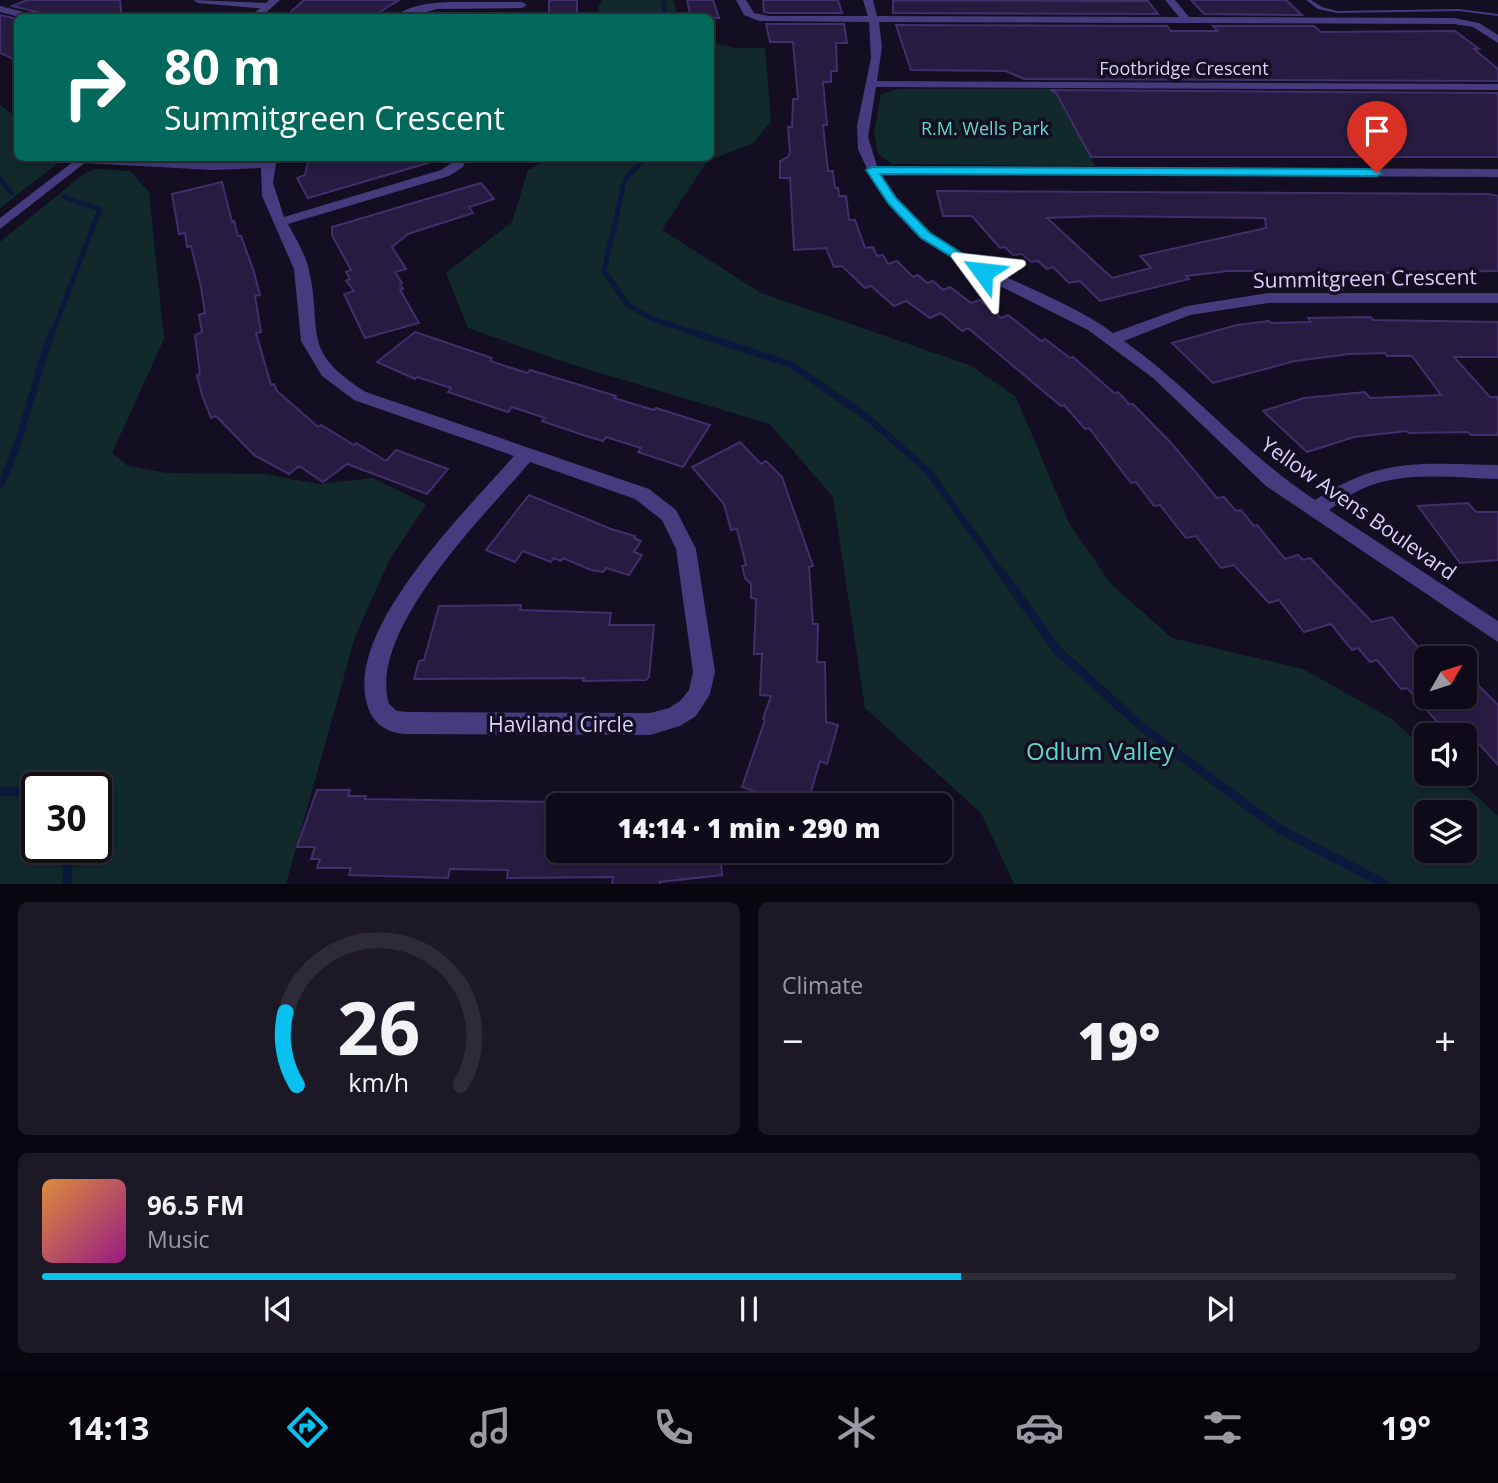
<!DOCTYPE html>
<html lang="en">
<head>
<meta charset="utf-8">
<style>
	:root { --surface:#0e0a19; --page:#1c1826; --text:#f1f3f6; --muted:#9b9aa2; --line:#2e2b38; --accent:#09c0ef }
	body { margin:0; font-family:"Open Sans",sans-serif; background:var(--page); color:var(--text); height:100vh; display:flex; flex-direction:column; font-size:26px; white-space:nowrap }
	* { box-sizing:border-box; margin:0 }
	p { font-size:23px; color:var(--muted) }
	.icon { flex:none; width:38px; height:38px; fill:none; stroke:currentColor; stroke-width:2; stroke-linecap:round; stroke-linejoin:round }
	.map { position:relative; height:884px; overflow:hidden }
	.panel { display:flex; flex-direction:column; gap:18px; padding:18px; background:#08060e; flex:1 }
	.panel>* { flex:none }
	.hud { position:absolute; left:14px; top:14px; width:700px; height:147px; border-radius:10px; box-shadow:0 4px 10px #0003,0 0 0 2px var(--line); background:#00695c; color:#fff; overflow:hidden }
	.needle { width:46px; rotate:51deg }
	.tools { position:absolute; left:1414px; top:646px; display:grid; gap:14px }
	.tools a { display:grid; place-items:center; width:63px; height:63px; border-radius:10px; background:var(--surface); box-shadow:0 4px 10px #0003,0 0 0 2px var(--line); font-size:35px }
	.speed { position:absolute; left:21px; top:772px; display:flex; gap:14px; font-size:35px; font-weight:700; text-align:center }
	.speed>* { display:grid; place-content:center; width:91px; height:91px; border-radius:50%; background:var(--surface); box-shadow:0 4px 10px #0003,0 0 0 2px var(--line); line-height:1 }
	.speed .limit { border:4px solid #111; border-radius:10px; background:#fff; color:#111 }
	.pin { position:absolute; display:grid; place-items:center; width:60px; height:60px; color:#fff; margin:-72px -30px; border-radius:50% 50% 50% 0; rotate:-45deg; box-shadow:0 0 7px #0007 }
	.pin .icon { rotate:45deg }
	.me { position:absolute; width:77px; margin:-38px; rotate:300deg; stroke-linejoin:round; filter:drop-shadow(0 0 5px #0008) }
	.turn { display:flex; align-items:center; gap:24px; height:147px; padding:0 35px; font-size:32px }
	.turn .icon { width:91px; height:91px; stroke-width:2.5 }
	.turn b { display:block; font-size:49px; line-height:60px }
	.big { font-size:52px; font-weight:800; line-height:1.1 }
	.panel .widget { flex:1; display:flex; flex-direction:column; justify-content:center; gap:10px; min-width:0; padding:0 24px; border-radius:10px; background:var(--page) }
	.panel .dial { align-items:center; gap:0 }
	.dial svg { height:182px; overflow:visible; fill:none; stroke:var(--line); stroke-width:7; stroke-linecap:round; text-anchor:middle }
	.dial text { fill:var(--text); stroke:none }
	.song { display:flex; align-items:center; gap:21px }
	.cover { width:84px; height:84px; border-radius:10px; background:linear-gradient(135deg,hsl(30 70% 55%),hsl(310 70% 35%)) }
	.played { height:7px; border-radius:4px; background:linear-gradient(90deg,var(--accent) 65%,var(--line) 65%) }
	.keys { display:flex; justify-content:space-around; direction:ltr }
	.heat { display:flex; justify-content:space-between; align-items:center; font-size:38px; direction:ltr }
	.panel .tiles { flex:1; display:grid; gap:18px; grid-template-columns:1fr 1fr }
	.widget:last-child { grid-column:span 2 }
	.trip { position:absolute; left:546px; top:793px; width:406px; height:70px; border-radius:10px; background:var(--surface); box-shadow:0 4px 10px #0003,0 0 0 2px var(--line); font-weight:800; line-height:70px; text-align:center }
	.dock { display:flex; height:112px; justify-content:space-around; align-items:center; background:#06040a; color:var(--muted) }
	.dock .icon { width:49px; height:49px }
	.dock .on { color:var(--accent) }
	.dock b { font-size:32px; color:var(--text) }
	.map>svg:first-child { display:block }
</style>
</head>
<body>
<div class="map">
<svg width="1498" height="885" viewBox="0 0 1498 885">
	<rect width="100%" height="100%" fill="#130e21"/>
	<!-- green -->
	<path fill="#11292a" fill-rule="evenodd" d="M602,0H673L678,17H599L598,6Z
		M711,43L736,48H765L771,122L752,144L708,160L662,230L761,293L972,366L1016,397L1069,523L1111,584L1172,638L1303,669L1392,719L1426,750V774H1452L1498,816V884H1014L981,813L865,708L833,497L770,424L567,363L468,328L446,273L512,222L528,170L549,158H710ZM1465,812V850H1426V812Z
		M898,89H1053L1095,166L892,164L878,154L874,132L881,94Z
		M0,105L17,118L18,158H65L0,208Z
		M96,169L130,171L149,192L164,339L112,453L128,466L168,473L264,474L318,484L373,478L426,504L389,561L355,637L286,884H0V242L85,173ZM37,788H96V847H37Z"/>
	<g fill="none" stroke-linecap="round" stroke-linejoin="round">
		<!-- stream-far3 -->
		<path stroke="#0b183c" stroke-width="4.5" d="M663,0L666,18"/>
		<!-- stream-far2 -->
		<path stroke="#0b183c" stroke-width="5" d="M646,158L625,179L604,271L628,305L655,320L698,334
			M0,179L11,193
			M52,334L100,209L64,197"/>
		<!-- stream-far1 -->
		<path stroke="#0b183c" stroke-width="7" d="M692,332L790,364L868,418L928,471L1003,575
			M0,486C24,438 33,382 52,332"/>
		<!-- stream -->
		<path stroke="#0b183c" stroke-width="9" d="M1002,573L1057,650L1142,727L1279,829L1387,885
			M0,791L37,793
			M67,885L69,847"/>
	</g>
	<!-- building -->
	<path fill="#271b41" stroke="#412e6c" stroke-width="2" fill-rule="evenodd" d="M27,0H120L122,18H43L41,13L12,6Z
		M304,0H399L370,18H284Z
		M552,0H577V18H549V1Z
		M687,0H713L719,18H691Z
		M763,0H838L842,13H769L764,12Z
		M893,0L1148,1L1158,14L893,13Z
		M1191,0H1286L1302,15L1204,14Z
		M0,15L18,19V61L0,53Z
		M766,24H844L847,43H836L837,71H831V82H823L827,125H823L828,171H833L835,188H838L839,196H846L849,220H855L865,248L873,247L877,256L883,255L888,264L897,261L913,277L918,275L927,283L933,281L943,290L950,287L971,303L980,300L1001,318L1008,315L1041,341L1045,339L1070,358L1073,357L1114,393L1118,392L1129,404H1133L1173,445L1217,498L1224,497L1236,511L1241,510L1254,526L1257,525L1285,559L1298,555L1303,560L1310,558L1372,622L1392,617L1426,656V705L1465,696V672L1498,705V765L1474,738H1471L1468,734L1449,735L1407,688L1401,689L1377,660L1370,662L1358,648L1352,650L1331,624L1304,632L1279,600L1269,603L1234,565L1221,568L1196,536L1186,538L1160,505L1154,506L1136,482L1131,483L1089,428L1085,429L1064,405L1061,406L968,328L962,331L941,313L930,318L906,301L894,306L871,286L865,288L842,266L834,267L826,248L794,250L790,178H780V161L788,157L790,152L788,127H792L793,99H798L793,42H770Z
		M896,25L1167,26L1171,31H1218L1213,26H1314L1321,32L1455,31L1479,49H1474L1498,69V81L1024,79L1006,71L911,70Z
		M1050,90L1498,93V157H1091L1056,93Z
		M309,158H427L428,163L308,198L297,178L305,175Z
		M222,182L232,222L234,221L238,236H241L254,272L260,295L255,296L261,332L256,333L271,385L274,384L277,391L318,427L321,425L354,445L356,443L386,461L396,450L448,469L427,494L347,464L323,482L299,466L289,474L254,455L216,416L211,418L202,395L197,375L200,374L195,335L202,332L199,315L205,313L201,287L191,246L187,247L185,233L179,234L172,194Z
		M481,183L494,199L469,207L473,213L408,234L392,247L406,269L395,272L402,283L400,284L403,289L400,290L419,323L365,338L344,294L354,291L346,281L350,279L346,272L351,270L332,235V227Z
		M937,191L1488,194L1498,196V271L1264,275L1261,271H1228L1186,276L1189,279L1100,301L1080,281L1069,283L1053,267L1047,269L1038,261L1031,262L1022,254L1013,255L1005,247L1000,248L972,216H943ZM1099,216L1265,218L1266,228L1140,256L1151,268L1112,278L1047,218Z
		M1371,317L1373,320L1498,322V357H1454L1490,397H1498V435H1471L1468,432L1409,433L1407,431L1354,437L1307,452L1263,411L1304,398L1365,392L1370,398L1441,395L1412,356H1387L1385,353L1349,354L1295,361L1213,383L1172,343L1237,325L1269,321L1271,323L1311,322L1308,318Z
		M415,332L492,358L490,361L527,373L530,370L616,396L614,398L654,410L656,408L710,425L683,467L638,452L641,448L606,437L603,441L586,436L542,421L545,418L512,407L508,412L448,392L451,388L417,377L415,379L377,362Z
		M740,442L761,464L766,461L782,477L813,566L809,567L813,624H818L817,662H825L826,722L838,725L827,764L820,761L807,805H794L742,787L765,720L763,719L771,696L760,695L762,654H754L756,599L751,598V584L745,578L742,566L746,565L737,529L731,530L724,504L692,467Z
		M529,495L611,529L635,536L634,538L641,541L634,552L642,555L629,575L606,568L603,572L591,570L563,558L561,561L554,558L551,562L523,551L515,562L486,550Z
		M1468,503L1476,512H1498V560L1460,563L1418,506Z
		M521,605L520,610L611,613L609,625H654L649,677L646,680L583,681L584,678L414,679L419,661L424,660L439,606Z
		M317,790H350L348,796H366L365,799L558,802V850H720L722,875L660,882V885H612L613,877L507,878L508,870L450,869L448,878L349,875L351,868H317L320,859H311L315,847H297Z"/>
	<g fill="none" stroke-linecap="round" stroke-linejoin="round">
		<!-- service -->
		<path fill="#453b7e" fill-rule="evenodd" d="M1306,0H1311L1322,7L1337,11L1459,9L1498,14V16L1459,11L1337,13L1318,9Z"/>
		<!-- minor -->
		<path fill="#453b7e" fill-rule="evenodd" d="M193,0L267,3L272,6L267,9L198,3Z
			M736,0H746L754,13L769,16H868L863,0H873L877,16L1179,17L1165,0H1175L1189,17L1454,18L1479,23L1498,35V43L1473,27L1454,24L879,22L882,47L877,81L1498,84V90L876,87L868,137L877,166L1498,169V177L881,174C934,269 1035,277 1113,333L1187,306L1268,293H1498V303H1268L1190,315L1124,341C1192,389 1245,454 1315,500C1383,456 1421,464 1498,465V479C1454,478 1403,470 1362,489C1350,494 1340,503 1329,510L1498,621V642L1266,486L1153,378L1088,330L970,271L916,234L894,211L873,182L858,149L857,126L871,58L869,22L759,21L744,15Z
			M475,2H522L527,5L522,8L437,9L405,18H393C414,0 448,2 475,2Z
			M0,6L40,16L41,18H23L0,12Z
			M78,158L213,162L277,158L273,183L284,217L441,170L453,162L455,158H467L463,167L449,176L288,224C296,239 305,253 309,270C323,332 299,350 366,392L649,489L676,510L696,549L715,672L710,694L696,716L680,726L650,735L406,734C386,733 372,723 367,704C345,628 468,509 514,456L354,400L322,376L301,341L294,269L262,196L261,168L213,170L83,163L79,162ZM530,462L635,499L662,520L676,549L693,672L689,690L680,701L669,708L650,713L409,712L397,711L389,704C367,630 486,514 530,462Z"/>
		<!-- tertiary -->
		<path fill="#453b7e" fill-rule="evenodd" d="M269,0H280L260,18H249Z
			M78,158H91L0,229V218Z"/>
	</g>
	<!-- route -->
	<path fill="#09c0ef" stroke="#067d9b" stroke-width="2" d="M872,167L1377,169L1382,173L1377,176L880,174L896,198L930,233L987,269V275L983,276L921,238L888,203L866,170Z"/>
	<g text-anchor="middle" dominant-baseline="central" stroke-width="7" stroke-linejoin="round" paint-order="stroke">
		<!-- far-street labels -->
		<g font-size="18" fill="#dacffd" stroke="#130e21">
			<text x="1184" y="68">Footbridge Crescent</text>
		</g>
		<!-- far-park labels -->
		<g font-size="18" fill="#5fdac9" stroke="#130e21">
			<text x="985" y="128">R.M. Wells Park</text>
		</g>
		<!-- street labels -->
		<g font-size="21" fill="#dacffd" stroke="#130e21">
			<text transform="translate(1365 278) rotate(-1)">Summitgreen Crescent</text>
			<text transform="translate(1359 508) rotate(35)">Yellow Avens Boulevard</text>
			<text x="561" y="724">Haviland Circle</text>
		</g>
		<!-- near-park labels -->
		<g font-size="24" fill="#5fdac9" stroke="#130e21">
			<text x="1100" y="750">Odlum Valley</text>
		</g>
	</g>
</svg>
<div class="tools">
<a><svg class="needle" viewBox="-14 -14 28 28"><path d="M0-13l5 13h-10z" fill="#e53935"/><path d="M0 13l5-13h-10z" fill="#9b9aa2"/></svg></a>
<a><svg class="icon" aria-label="sound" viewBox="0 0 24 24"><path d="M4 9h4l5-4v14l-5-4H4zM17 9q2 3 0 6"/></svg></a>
<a><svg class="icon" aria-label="layers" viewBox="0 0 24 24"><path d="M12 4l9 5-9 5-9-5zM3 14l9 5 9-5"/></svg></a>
</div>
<div class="speed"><div class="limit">30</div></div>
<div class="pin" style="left:1377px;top:173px;background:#d93025"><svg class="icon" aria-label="arrive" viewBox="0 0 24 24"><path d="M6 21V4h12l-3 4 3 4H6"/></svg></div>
<svg class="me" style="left:983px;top:272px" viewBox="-20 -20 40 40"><path d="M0-17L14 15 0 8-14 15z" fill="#09c0ef" stroke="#fff" stroke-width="4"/></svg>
<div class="trip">14:14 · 1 min · 290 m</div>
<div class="hud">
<div class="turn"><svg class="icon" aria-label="right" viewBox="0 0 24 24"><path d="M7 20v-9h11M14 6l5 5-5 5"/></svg><div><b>80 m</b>Summitgreen Crescent</div></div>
</div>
</div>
<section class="panel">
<div class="tiles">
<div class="widget dial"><svg viewBox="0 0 100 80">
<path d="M14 69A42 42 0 1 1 86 69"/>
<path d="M14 69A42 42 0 0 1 9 37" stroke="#09c0ef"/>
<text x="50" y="56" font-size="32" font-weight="700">26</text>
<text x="50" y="72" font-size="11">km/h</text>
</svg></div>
<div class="widget"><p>Climate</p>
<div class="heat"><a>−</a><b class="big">19°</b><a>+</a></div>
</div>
<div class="widget">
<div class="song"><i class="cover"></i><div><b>96.5 FM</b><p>Music</p></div></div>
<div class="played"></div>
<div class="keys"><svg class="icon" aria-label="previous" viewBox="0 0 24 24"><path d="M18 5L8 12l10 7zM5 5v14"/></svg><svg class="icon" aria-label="pause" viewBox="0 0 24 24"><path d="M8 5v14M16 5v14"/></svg><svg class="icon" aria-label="next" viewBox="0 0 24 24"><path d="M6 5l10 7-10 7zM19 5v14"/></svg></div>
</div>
</div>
</section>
<nav class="dock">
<b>14:13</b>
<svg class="icon on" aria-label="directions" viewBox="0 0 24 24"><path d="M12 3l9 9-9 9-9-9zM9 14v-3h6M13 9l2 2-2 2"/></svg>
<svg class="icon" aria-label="music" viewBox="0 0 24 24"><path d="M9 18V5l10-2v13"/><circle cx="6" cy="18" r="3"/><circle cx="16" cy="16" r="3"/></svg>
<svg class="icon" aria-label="phone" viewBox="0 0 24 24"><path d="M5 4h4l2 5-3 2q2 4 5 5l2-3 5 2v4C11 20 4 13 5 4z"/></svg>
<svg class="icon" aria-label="climate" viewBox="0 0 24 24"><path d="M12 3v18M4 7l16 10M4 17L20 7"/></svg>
<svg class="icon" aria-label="car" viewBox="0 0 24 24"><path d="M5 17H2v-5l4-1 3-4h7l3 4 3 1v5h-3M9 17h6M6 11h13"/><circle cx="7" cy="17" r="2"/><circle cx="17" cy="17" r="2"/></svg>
<svg class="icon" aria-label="filters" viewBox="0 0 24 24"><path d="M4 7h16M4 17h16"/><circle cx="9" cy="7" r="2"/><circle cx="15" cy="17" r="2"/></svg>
<b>19°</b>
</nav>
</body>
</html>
